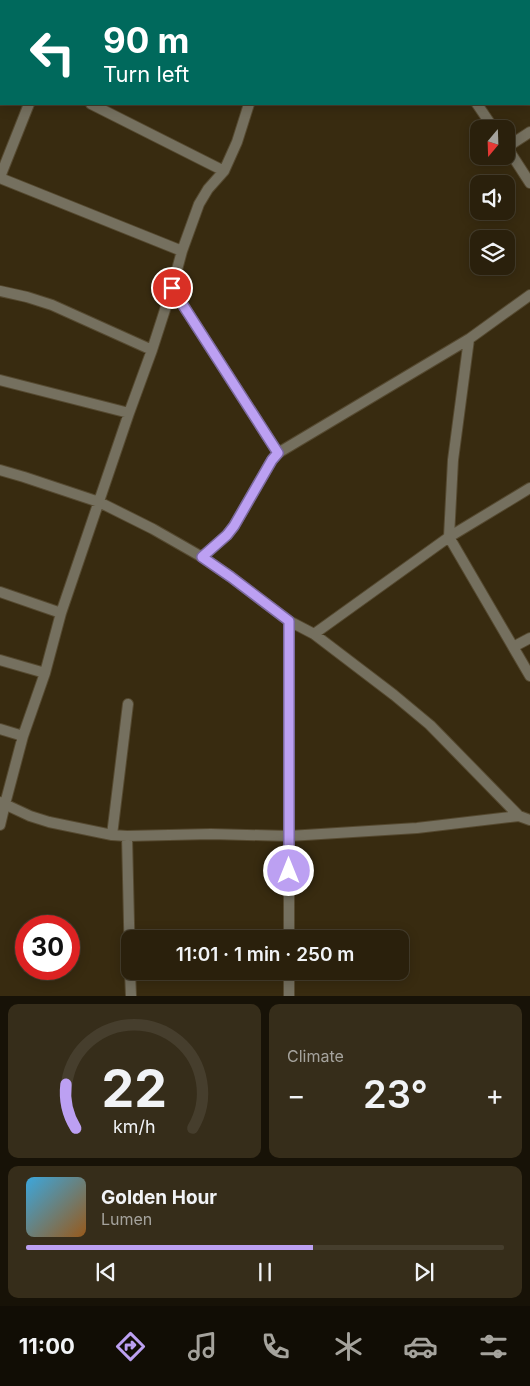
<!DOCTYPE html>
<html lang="en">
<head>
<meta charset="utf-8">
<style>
	:root { --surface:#2a200c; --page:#362d1a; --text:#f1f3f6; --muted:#a5a39d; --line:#463e2d; --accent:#bca0f2 }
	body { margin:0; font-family:Inter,sans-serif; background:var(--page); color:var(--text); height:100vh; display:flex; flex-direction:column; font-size:19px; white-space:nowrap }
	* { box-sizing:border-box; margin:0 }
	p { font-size:16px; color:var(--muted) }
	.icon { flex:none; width:28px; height:28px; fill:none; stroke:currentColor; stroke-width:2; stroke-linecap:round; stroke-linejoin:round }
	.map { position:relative; height:996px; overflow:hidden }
	.details { display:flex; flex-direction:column; gap:8px; padding:8px; background:#171207; flex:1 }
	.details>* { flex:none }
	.top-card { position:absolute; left:0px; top:0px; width:530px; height:105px; box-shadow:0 2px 12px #0003,0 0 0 1px var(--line); background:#00695c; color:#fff; overflow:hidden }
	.needle { width:32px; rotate:199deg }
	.buttons { position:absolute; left:470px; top:120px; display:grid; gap:10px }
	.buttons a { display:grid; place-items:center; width:45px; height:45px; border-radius:10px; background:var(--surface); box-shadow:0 2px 12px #0003,0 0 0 1px var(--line); font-size:25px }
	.speed { position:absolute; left:15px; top:915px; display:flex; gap:10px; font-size:25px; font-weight:700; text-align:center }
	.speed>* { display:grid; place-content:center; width:65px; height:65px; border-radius:50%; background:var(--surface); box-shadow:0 2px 12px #0003,0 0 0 1px var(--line); line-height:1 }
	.speed .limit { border:8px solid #d22; background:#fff; color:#111 }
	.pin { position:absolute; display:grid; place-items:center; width:42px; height:42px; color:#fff; margin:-21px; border:2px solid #fff; border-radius:50%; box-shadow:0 1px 5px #0007 }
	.me { position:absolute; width:55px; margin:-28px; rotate:0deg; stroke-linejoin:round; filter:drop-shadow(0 0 4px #0008) }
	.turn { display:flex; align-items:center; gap:18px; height:105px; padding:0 20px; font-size:22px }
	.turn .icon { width:65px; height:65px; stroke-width:2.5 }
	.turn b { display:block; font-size:35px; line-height:42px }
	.big { font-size:38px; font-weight:600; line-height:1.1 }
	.details .widget { flex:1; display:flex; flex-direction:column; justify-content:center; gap:8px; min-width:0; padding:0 18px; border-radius:10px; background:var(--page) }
	.details .dial { align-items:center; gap:0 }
	.dial svg { height:130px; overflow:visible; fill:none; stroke:var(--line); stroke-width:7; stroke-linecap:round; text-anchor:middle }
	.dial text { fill:var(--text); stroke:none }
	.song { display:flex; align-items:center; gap:15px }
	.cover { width:60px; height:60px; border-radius:8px; background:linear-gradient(135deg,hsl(200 70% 55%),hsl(30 70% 35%)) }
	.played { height:5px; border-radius:2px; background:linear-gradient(90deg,var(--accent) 60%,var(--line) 60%) }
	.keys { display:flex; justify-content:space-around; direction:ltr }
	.heat { display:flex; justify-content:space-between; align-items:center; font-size:28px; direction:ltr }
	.details .tiles { flex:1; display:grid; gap:8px; grid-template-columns:1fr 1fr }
	.widget:last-child { grid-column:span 2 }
	.trip { position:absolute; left:121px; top:930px; width:288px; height:50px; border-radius:10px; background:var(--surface); box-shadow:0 2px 12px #0003,0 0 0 1px var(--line); font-weight:600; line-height:50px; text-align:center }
	.tabs { display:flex; height:80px; justify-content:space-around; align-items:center; background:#110d05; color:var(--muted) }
	.tabs .icon { width:35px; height:35px }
	.tabs .selected { color:var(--accent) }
	.tabs b { font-size:22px; color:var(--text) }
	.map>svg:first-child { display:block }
</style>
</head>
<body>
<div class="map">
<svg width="530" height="996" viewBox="0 0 530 996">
	<rect width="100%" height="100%" fill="#382b10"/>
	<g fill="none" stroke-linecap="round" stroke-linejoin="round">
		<!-- street casing -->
		<g stroke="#554930" stroke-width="12">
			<path id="street" d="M413,0V1
				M283,1L284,0
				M480,1L482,0
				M0,56H1
				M91,104L224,171
				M477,104L494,129
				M506,146L530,183
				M507,147L530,132
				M0,177L29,104
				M0,178L182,251
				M172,288L278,453
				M0,291L27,297L52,305L152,350
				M469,339L453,460L449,537L530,676
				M0,380L129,413
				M0,470L24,477L99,502L153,529L202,557L231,577L289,621L314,634L394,695L430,725L519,816L530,820
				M202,557L227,535L234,526L272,460L278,453L469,339L530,295
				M0,592L61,613
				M314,634L449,537L530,488
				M513,647L530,638
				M0,660L45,673
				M0,729L23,736
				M0,802L30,816L49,822L112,835L127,836L211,834L289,836L417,828L519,816
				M0,825L5,804L23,736L45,673L61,613L129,413L152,350L172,288L182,251L199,204L208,189L224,171L237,142L249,104
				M112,835L128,704
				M127,836L130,966
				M289,939V621
				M130,971L131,996
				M289,996V971"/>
		</g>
		<!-- street -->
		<use href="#street" stroke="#75705f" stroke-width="10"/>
	</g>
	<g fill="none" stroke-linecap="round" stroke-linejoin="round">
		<!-- route casing -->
		<g stroke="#7a689d" stroke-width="12">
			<path id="route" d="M172,288L278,453L272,460L234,526L227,535L202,557L231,577L289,621V871"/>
		</g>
		<!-- route -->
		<use href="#route" stroke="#bca0f2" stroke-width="9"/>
	</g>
</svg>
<div class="buttons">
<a><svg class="needle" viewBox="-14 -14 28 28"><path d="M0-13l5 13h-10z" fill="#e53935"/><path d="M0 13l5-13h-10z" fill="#a5a39d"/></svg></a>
<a><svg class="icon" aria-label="sound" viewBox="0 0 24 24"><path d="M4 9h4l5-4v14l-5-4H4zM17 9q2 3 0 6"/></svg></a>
<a><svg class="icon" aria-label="layers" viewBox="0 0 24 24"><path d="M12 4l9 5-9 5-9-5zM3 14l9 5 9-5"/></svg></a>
</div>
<div class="speed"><div class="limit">30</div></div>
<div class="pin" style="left:172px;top:288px;background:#d93025"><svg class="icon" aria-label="arrive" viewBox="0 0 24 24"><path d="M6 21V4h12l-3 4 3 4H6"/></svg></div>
<svg class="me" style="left:289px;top:871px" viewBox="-20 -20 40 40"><circle r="17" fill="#bca0f2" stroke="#fff" stroke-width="3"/><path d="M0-11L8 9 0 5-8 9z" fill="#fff"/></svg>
<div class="trip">11:01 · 1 min · 250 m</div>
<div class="top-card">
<div class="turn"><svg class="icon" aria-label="left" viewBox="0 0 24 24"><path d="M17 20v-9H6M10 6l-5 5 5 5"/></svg><div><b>90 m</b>Turn left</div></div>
</div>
</div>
<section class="details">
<div class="tiles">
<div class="widget dial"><svg viewBox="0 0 100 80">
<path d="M14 69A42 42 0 1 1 86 69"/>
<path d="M14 69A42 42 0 0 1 8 42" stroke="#bca0f2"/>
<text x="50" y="56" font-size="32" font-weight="700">22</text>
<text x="50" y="72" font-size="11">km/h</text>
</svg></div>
<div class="widget"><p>Climate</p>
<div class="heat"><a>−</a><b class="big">23°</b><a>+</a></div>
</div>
<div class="widget">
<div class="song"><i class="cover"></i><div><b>Golden Hour</b><p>Lumen</p></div></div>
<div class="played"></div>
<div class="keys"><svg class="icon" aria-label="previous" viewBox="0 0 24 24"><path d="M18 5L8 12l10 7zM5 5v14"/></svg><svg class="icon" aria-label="pause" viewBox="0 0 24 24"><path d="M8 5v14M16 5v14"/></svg><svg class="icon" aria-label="next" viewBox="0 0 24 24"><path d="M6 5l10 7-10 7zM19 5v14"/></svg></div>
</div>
</div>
</section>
<nav class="tabs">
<b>11:00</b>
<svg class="icon selected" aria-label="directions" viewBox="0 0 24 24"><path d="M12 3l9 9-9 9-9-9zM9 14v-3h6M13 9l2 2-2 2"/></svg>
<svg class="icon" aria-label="music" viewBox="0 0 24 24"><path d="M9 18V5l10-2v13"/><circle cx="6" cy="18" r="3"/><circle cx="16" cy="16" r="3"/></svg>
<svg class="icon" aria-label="phone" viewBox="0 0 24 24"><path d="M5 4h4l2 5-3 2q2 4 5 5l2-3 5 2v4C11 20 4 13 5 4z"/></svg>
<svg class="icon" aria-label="climate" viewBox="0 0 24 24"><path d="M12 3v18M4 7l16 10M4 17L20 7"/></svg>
<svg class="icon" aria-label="car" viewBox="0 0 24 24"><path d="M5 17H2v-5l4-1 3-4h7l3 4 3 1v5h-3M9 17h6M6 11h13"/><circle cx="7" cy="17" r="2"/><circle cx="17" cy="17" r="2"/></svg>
<svg class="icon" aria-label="filters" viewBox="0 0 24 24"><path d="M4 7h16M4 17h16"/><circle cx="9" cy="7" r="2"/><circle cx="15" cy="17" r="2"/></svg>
</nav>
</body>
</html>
